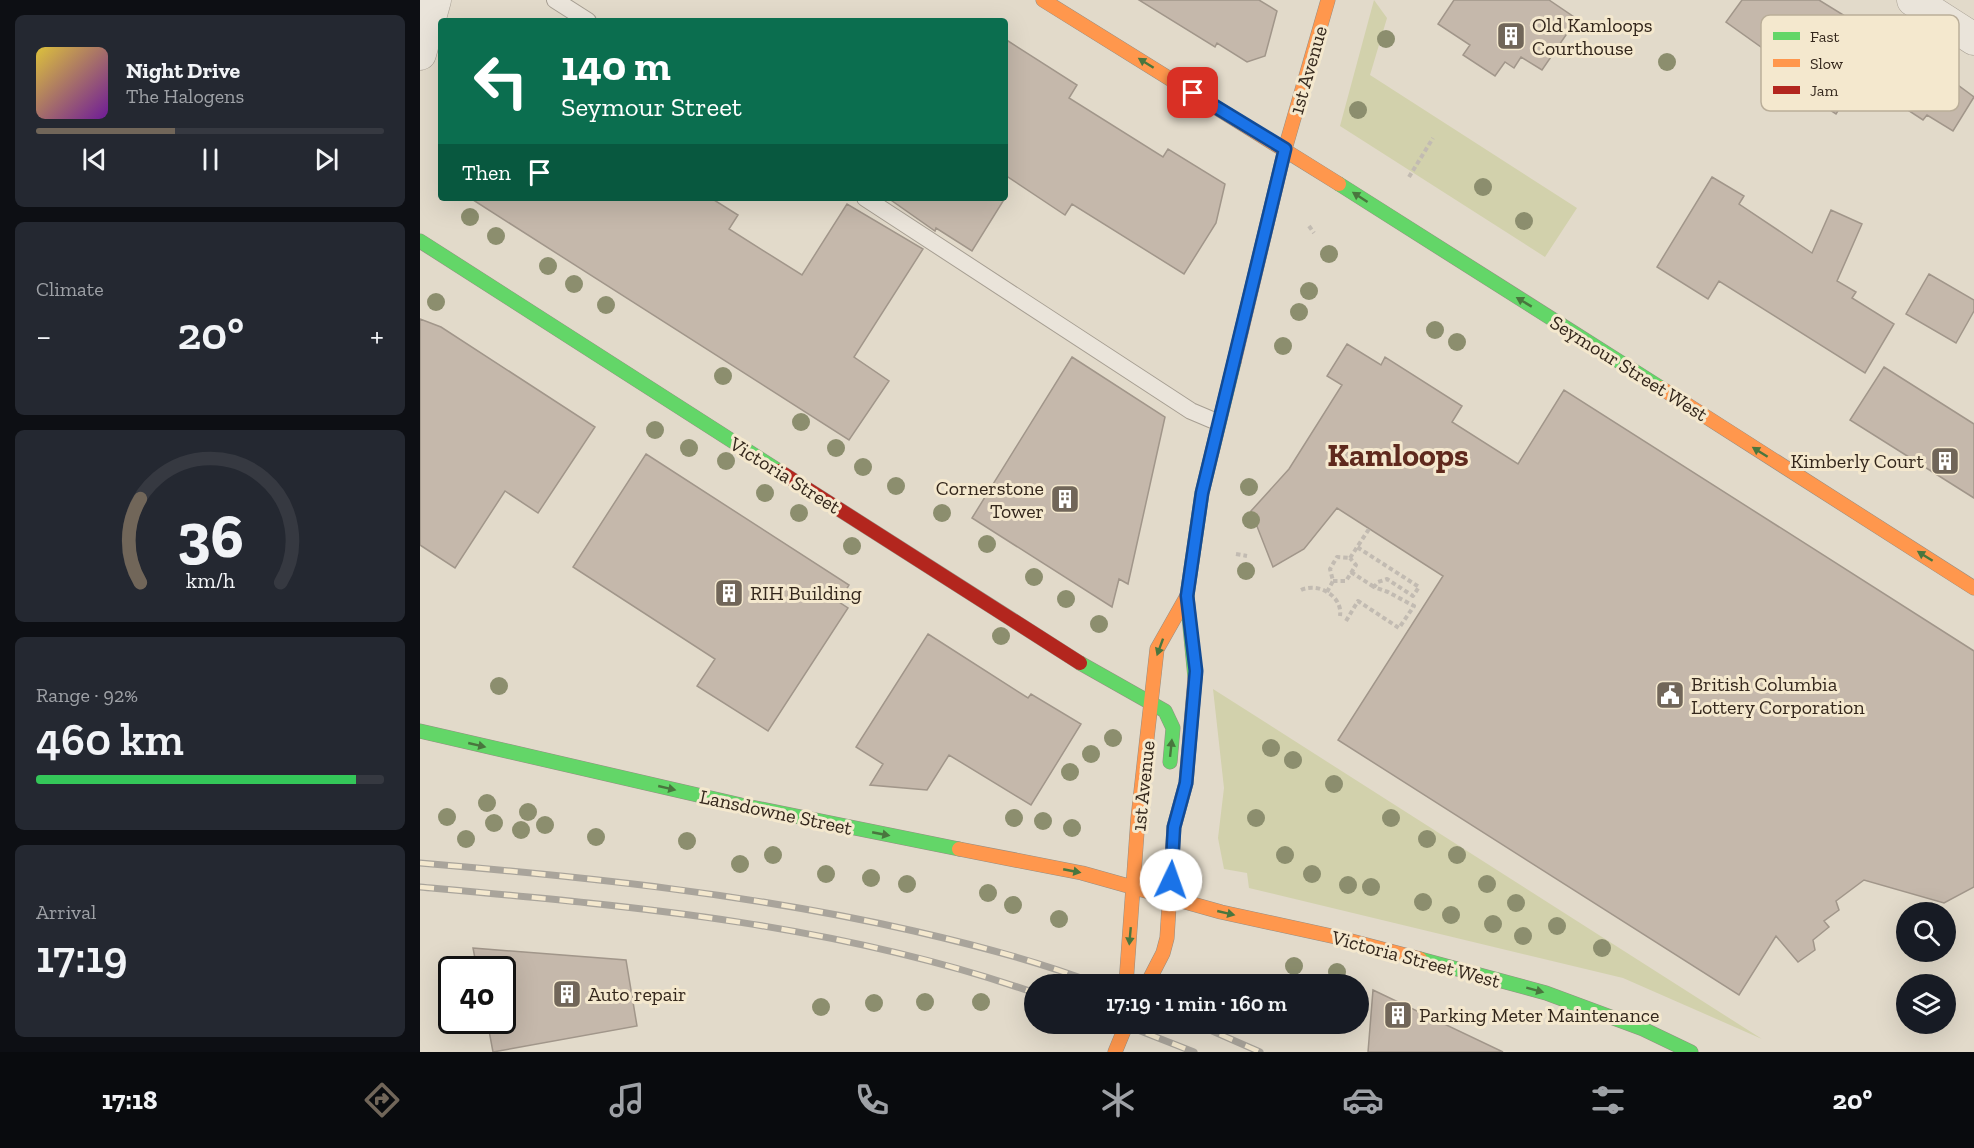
<!DOCTYPE html>
<html lang="en">
<head>
<meta charset="utf-8">
<style>
	:root { --surface:#171b24; --page:#242831; --text:#f1f3f6; --muted:#9ea1a6; --line:#363941; --accent:#716659 }
	body { margin:0; font-family:"Zilla Slab",serif; background:var(--page); color:var(--text); height:100vh; display:flex; flex-direction:column; font-size:22px; white-space:nowrap }
	* { box-sizing:border-box; margin:0 }
	p { font-size:20px; color:var(--muted) }
	.icon { flex:none; width:33px; height:33px; fill:none; stroke:currentColor; stroke-width:2; stroke-linecap:round; stroke-linejoin:round }
	.map { position:relative; flex:1; overflow:hidden }
	.side { display:flex; flex-direction:column; gap:15px; padding:15px; background:#0d0f14; width:420px }
	.side>* { flex:none }
	.guide { position:absolute; left:18px; top:18px; width:570px; height:183px; border-radius:6px; box-shadow:0 6px 24px #0002; background:#0b6e4f; color:#fff; overflow:hidden }
	.buttons { position:absolute; left:1476px; top:902px; display:grid; gap:12px }
	.buttons a { display:grid; place-items:center; width:60px; height:60px; border-radius:50%; background:var(--surface); box-shadow:0 6px 24px #0002; font-size:30px }
	.speed { position:absolute; left:18px; top:956px; display:flex; gap:12px; font-size:30px; font-weight:700; text-align:center }
	.speed>* { display:grid; place-content:center; width:78px; height:78px; border-radius:50%; background:var(--surface); box-shadow:0 6px 24px #0002; line-height:1 }
	.speed .limit { border:3px solid #111; border-radius:9px; background:#fff; color:#111 }
	.pin { position:absolute; display:grid; place-items:center; width:51px; height:51px; color:#fff; margin:-26px; border-radius:12px; box-shadow:0 3px 9px #0006 }
	.me { position:absolute; width:66px; margin:-33px; rotate:3deg; stroke-linejoin:round; filter:drop-shadow(0 0 4px #0008) }
	.turn { display:flex; align-items:center; gap:21px; height:126px; padding:0 24px; font-size:27px }
	.turn .icon { width:78px; height:78px; stroke-width:2.5 }
	.turn b { display:block; font-size:42px; line-height:51px }
	.then { display:flex; align-items:center; height:57px; padding:0 24px; background:#0003; gap:12px; font-size:22px }
	.big { font-size:45px; font-weight:600; line-height:1.1 }
	.side .widget { flex:1; display:flex; flex-direction:column; justify-content:center; gap:9px; min-width:0; padding:0 21px; border-radius:9px; background:var(--page) }
	.side .dial { align-items:center; gap:0 }
	.dial svg { height:156px; overflow:visible; fill:none; stroke:var(--line); stroke-width:7; stroke-linecap:round; text-anchor:middle }
	.dial text { fill:var(--text); stroke:none }
	.song { display:flex; align-items:center; gap:18px }
	.cover { width:72px; height:72px; border-radius:9px; background:linear-gradient(135deg,hsl(50 70% 55%),hsl(280 70% 35%)) }
	.played { height:6px; border-radius:3px; background:linear-gradient(90deg,var(--accent) 40%,var(--line) 40%) }
	.keys { display:flex; justify-content:space-around; direction:ltr }
	.heat { display:flex; justify-content:space-between; align-items:center; font-size:33px; direction:ltr }
	.charge { height:9px; border-radius:4px; background:linear-gradient(90deg,#34c759 92%,var(--line) 0) }
	.trip { position:absolute; left:604px; top:974px; width:345px; height:60px; border-radius:30px; background:var(--surface); box-shadow:0 6px 24px #0002; font-weight:600; line-height:60px; text-align:center }
	.menu { display:flex; height:96px; justify-content:space-around; align-items:center; background:#090b0e; color:var(--muted) }
	.menu .icon { width:42px; height:42px }
	.menu .active { color:var(--accent) }
	.menu b { font-size:27px; color:var(--text) }
	main { display:flex; flex:1; min-height:0 }
	.map>svg:first-child { display:block }
</style>
</head>
<body>
<main>
<section class="side">
<div class="widget">
<div class="song"><i class="cover"></i><div><b>Night Drive</b><p>The Halogens</p></div></div>
<div class="played"></div>
<div class="keys"><svg class="icon" aria-label="previous" viewBox="0 0 24 24"><path d="M18 5L8 12l10 7zM5 5v14"/></svg><svg class="icon" aria-label="pause" viewBox="0 0 24 24"><path d="M8 5v14M16 5v14"/></svg><svg class="icon" aria-label="next" viewBox="0 0 24 24"><path d="M6 5l10 7-10 7zM19 5v14"/></svg></div>
</div>
<div class="widget"><p>Climate</p>
<div class="heat"><a>−</a><b class="big">20°</b><a>+</a></div>
</div>
<div class="widget dial"><svg viewBox="0 0 100 80">
<path d="M14 69A42 42 0 1 1 86 69"/>
<path d="M14 69A42 42 0 0 1 14 26" stroke="#716659"/>
<text x="50" y="56" font-size="32" font-weight="700">36</text>
<text x="50" y="72" font-size="11">km/h</text>
</svg></div>
<div class="widget"><p>Range · 92%</p><b class="big">460 km</b><div class="charge"></div></div>
<div class="widget"><p>Arrival</p><b class="big">17:19</b></div>
</section>
<div class="map">
<svg width="1554" height="1052" viewBox="0 0 1554 1052">
	<rect width="100%" height="100%" fill="#e2daca"/>
	<!-- green -->
	<path fill="#d2d1ac" d="M954,0L967,18L950,75L1157,208L1125,257L920,126Z
		M793,689L1342,1039L1203,978L829,888L827,873L804,869L798,838L804,788Z"/>
	<!-- building -->
	<path fill="#c5b8ab" stroke="#a1968a" stroke-width="1.5" d="M719,0H839L857,11L845,56L827,62L797,43L795,47Z
		M1034,0H1129L1157,19L1122,70L1101,57L1094,68L1085,62L1075,76L1043,55L1050,45L1018,24Z
		M1322,0H1399L1498,61L1501,58L1554,97L1533,131L1507,115L1503,120L1439,78L1416,114L1387,95L1394,85L1360,65L1362,62L1306,22Z
		M585,39L657,85L649,98L743,157L748,149L805,184L796,223L764,274L652,204L645,215L585,175Z
		M1292,177L1324,196L1319,204L1392,253L1411,210L1442,224L1417,281L1436,292L1432,298L1474,324L1445,373L1299,281L1288,299L1237,267Z
		M50,198H291L318,215L309,229L382,275L427,204L503,249L434,357L469,381L429,440Z
		M468,198H585L552,251L516,228L515,231Z
		M1509,274L1554,300V311L1536,343L1486,314Z
		M0,319L21,327L175,427L118,513L85,491L35,568L0,545Z
		M927,344L961,365L965,357L1042,406L1032,422L1098,464L1144,390L1554,651V887L1524,903L1444,880L1416,901L1419,910L1404,921L1409,927L1393,940L1395,950L1378,962L1356,936L1319,995L918,740L1023,576L917,508L884,549L853,567L831,511L869,469L922,385L907,376Z
		M652,357L745,417L708,584L699,579L692,607L552,518Z
		M1464,367L1554,424V498L1430,420Z
		M226,454L429,585L419,602L428,608L348,731L277,686L295,659L153,567Z
		M508,634L608,698L611,694L661,724L611,805L529,755L507,790L450,785L463,764L436,747Z
		M53,948L206,960L217,1026L73,1052L67,1020H82V969H57Z
		M953,990L1083,1052H948Z"/>
	<g fill="none" stroke-linecap="round" stroke-linejoin="round">
		<!-- lane casing -->
		<g stroke="#a79f93" stroke-width="18">
			<path id="lane" d="M135,0L168,21
				M445,198L771,411L797,422"/>
		</g>
		<!-- street casing -->
		<g stroke="#a79f93" stroke-width="33">
			<path id="street" d="M1493,0L1554,39
				M0,54L15,0"/>
		</g>
		<!-- fast casing -->
		<g stroke="#968e83" stroke-width="15">
			<path id="fast" d="M919,184L1241,388
				M0,241L359,471
				M660,663L745,711L753,728L750,762
				M775,678L767,596L782,493L814,362
				M0,731L321,805L539,849
				M1000,959L1126,993L1223,1029L1271,1052"/>
		</g>
		<!-- slow casing -->
		<g stroke="#968e83" stroke-width="15">
			<path id="slow" d="M623,0L919,184
				M814,362L865,149L908,0
				M1241,388L1554,588
				M539,849L662,873L801,912L916,937L1000,959
				M706,984L718,818L737,649L767,596
				M727,984L743,953L747,938L754,827L766,783L775,678
				M695,1052L707,1023"/>
		</g>
		<!-- jam casing -->
		<g stroke="#968e83" stroke-width="15">
			<path id="jam" d="M359,471L660,663"/>
		</g>
		<!-- path -->
		<path stroke="#c2bbb2" stroke-width="4" stroke-dasharray="4.5 3" stroke-linecap="butt" d="M989,177L1013,138
			M889,226L894,233
			M816,554L827,556
			M930,558L949,529
			M931,572L954,587
			M913,581H926L936,565L930,558
			M881,590C898,582 923,596 920,616
			M907,592L913,581L910,569L917,557L930,558
			M926,621L938,601L979,628L994,606L968,592L954,587L958,582L967,579L993,596L999,587L937,547"/>
		<!-- lane -->
		<use href="#lane" stroke="#eae4da" stroke-width="16"/>
		<!-- street -->
		<use href="#street" stroke="#eae4da" stroke-width="32"/>
		<!-- fast -->
		<use href="#fast" stroke="#63d668" stroke-width="14"/>
		<!-- slow -->
		<use href="#slow" stroke="#ff974d" stroke-width="14"/>
		<!-- jam -->
		<use href="#jam" stroke="#b3261e" stroke-width="14"/>
		<!-- rail casing -->
		<g stroke="#a9a49b" stroke-width="7">
			<path id="rail" d="M0,863C166,877 331,894 494,931C555,945 618,961 677,984
				M0,887C210,906 414,923 615,993
				M700,1023L774,1052
				M774,1023L840,1052"/>
		</g>
		<!-- rail -->
		<use href="#rail" stroke="#f4e8ce" stroke-width="4.5" stroke-dasharray="14" stroke-linecap="butt"/>
	</g>
	<!-- trees -->
	<g fill="#8c8e6e">
		<circle cx="966" cy="39" r="9"/>
		<circle cx="1247" cy="62" r="9"/>
		<circle cx="938" cy="110" r="9"/>
		<circle cx="1063" cy="187" r="9"/>
		<circle cx="50" cy="217" r="9"/>
		<circle cx="1104" cy="221" r="9"/>
		<circle cx="76" cy="236" r="9"/>
		<circle cx="909" cy="254" r="9"/>
		<circle cx="128" cy="266" r="9"/>
		<circle cx="154" cy="284" r="9"/>
		<circle cx="889" cy="291" r="9"/>
		<circle cx="16" cy="302" r="9"/>
		<circle cx="186" cy="305" r="9"/>
		<circle cx="879" cy="312" r="9"/>
		<circle cx="1015" cy="330" r="9"/>
		<circle cx="1037" cy="342" r="9"/>
		<circle cx="863" cy="346" r="9"/>
		<circle cx="303" cy="376" r="9"/>
		<circle cx="381" cy="422" r="9"/>
		<circle cx="235" cy="430" r="9"/>
		<circle cx="269" cy="448" r="9"/>
		<circle cx="416" cy="448" r="9"/>
		<circle cx="306" cy="461" r="9"/>
		<circle cx="443" cy="467" r="9"/>
		<circle cx="476" cy="486" r="9"/>
		<circle cx="829" cy="487" r="9"/>
		<circle cx="345" cy="493" r="9"/>
		<circle cx="379" cy="513" r="9"/>
		<circle cx="522" cy="513" r="9"/>
		<circle cx="831" cy="520" r="9"/>
		<circle cx="567" cy="544" r="9"/>
		<circle cx="432" cy="546" r="9"/>
		<circle cx="826" cy="571" r="9"/>
		<circle cx="614" cy="577" r="9"/>
		<circle cx="646" cy="599" r="9"/>
		<circle cx="679" cy="624" r="9"/>
		<circle cx="581" cy="636" r="9"/>
		<circle cx="79" cy="686" r="9"/>
		<circle cx="693" cy="738" r="9"/>
		<circle cx="851" cy="748" r="9"/>
		<circle cx="671" cy="754" r="9"/>
		<circle cx="873" cy="760" r="9"/>
		<circle cx="650" cy="772" r="9"/>
		<circle cx="914" cy="784" r="9"/>
		<circle cx="67" cy="803" r="9"/>
		<circle cx="108" cy="812" r="9"/>
		<circle cx="27" cy="817" r="9"/>
		<circle cx="594" cy="818" r="9"/>
		<circle cx="836" cy="818" r="9"/>
		<circle cx="971" cy="818" r="9"/>
		<circle cx="623" cy="821" r="9"/>
		<circle cx="74" cy="823" r="9"/>
		<circle cx="125" cy="825" r="9"/>
		<circle cx="652" cy="828" r="9"/>
		<circle cx="101" cy="830" r="9"/>
		<circle cx="176" cy="837" r="9"/>
		<circle cx="46" cy="839" r="9"/>
		<circle cx="1007" cy="839" r="9"/>
		<circle cx="267" cy="841" r="9"/>
		<circle cx="353" cy="855" r="9"/>
		<circle cx="865" cy="855" r="9"/>
		<circle cx="1037" cy="855" r="9"/>
		<circle cx="320" cy="864" r="9"/>
		<circle cx="406" cy="874" r="9"/>
		<circle cx="892" cy="874" r="9"/>
		<circle cx="451" cy="878" r="9"/>
		<circle cx="487" cy="884" r="9"/>
		<circle cx="1067" cy="884" r="9"/>
		<circle cx="928" cy="885" r="9"/>
		<circle cx="951" cy="887" r="9"/>
		<circle cx="568" cy="893" r="9"/>
		<circle cx="1003" cy="902" r="9"/>
		<circle cx="1096" cy="903" r="9"/>
		<circle cx="593" cy="905" r="9"/>
		<circle cx="1031" cy="915" r="9"/>
		<circle cx="639" cy="919" r="9"/>
		<circle cx="1073" cy="924" r="9"/>
		<circle cx="1137" cy="926" r="9"/>
		<circle cx="1103" cy="936" r="9"/>
		<circle cx="1182" cy="948" r="9"/>
		<circle cx="874" cy="966" r="9"/>
		<circle cx="917" cy="972" r="9"/>
		<circle cx="505" cy="1002" r="9"/>
		<circle cx="561" cy="1002" r="9"/>
		<circle cx="454" cy="1003" r="9"/>
		<circle cx="401" cy="1007" r="9"/>
	</g>
	<!-- one-way arrows -->
	<defs><path id="oneway-solid" d="M-6-.8H1V-3.2L6.5 0L1 3.2V.8H-6Z" transform="scale(1.5)"/></defs>
	<g fill="#49763e">
		<use href="#oneway-solid" transform="translate(726 63) rotate(-148)"/>
		<use href="#oneway-solid" transform="translate(940 197) rotate(-147)"/>
		<use href="#oneway-solid" transform="translate(1104 302) rotate(-149)"/>
		<use href="#oneway-solid" transform="translate(1340 452) rotate(-148)"/>
		<use href="#oneway-solid" transform="translate(1505 556) rotate(-148)"/>
		<use href="#oneway-solid" transform="translate(740 647) rotate(110)"/>
		<use href="#oneway-solid" transform="translate(57 745) rotate(13)"/>
		<use href="#oneway-solid" transform="translate(751 748) rotate(-84)"/>
		<use href="#oneway-solid" transform="translate(247 788) rotate(13)"/>
		<use href="#oneway-solid" transform="translate(461 834) rotate(11)"/>
		<use href="#oneway-solid" transform="translate(652 871) rotate(11)"/>
		<use href="#oneway-solid" transform="translate(806 913) rotate(13)"/>
		<use href="#oneway-solid" transform="translate(710 936) rotate(95)"/>
		<use href="#oneway-solid" transform="translate(1115 990) rotate(15)"/>
	</g>
	<g fill="none" stroke-linecap="round" stroke-linejoin="round">
		<!-- route casing -->
		<g stroke="#114b97" stroke-width="15">
			<path id="route" d="M751,880L754,827L766,783L776,671L767,596L782,493L865,149L773,93"/>
		</g>
		<!-- route -->
		<use href="#route" stroke="#1a73e8" stroke-width="10"/>
	</g>
	<!-- icons -->
	<defs>
		<g id="building-square" transform="scale(1.5)"><rect x="-9" y="-9" width="18" height="18" rx="4" fill="#716659" stroke="#f4e8ce"/><path d="M-4-6H4V6H1V3H-1V6H-4ZM-2.5-4.3h1.7v1.8h-1.7ZM.8-4.3h1.7v1.8H.8ZM-2.5-1h1.7V.8h-1.7ZM.8-1h1.7V.8H.8Z" fill="#fff"/></g>
		<g id="civic-square" transform="scale(1.5)"><rect x="-9" y="-9" width="18" height="18" rx="4" fill="#716659" stroke="#f4e8ce"/><path d="M-.6-6.5H3V-4.5H.6V-3L4-1V1h2V6H-6V1h2V-1L-.6-3ZM-1.2 2.5V6h2.4V2.5Z" fill="#fff"/></g>
	</defs>
	<g fill-rule="evenodd">
		<use href="#building-square" x="1091" y="36"/>
		<use href="#building-square" x="1525" y="461"/>
		<use href="#building-square" x="645" y="499"/>
		<use href="#building-square" x="309" y="593"/>
		<use href="#civic-square" x="1250" y="695"/>
		<use href="#building-square" x="147" y="994"/>
		<use href="#building-square" x="978" y="1015"/>
	</g>
	<g text-anchor="middle" dominant-baseline="central" stroke-width="6" stroke-linejoin="round" paint-order="stroke">
		<!-- poi labels -->
		<g font-size="20" fill="#34271c" stroke="#f4e8ce" text-anchor="start">
			<text x="1112" y="25">Old Kamloops<tspan x="1112" dy="23">Courthouse</tspan></text>
			<text x="1504" y="461" text-anchor="end">Kimberly Court</text>
			<text x="624" y="488" text-anchor="end">Cornerstone<tspan x="624" dy="23">Tower</tspan></text>
			<text x="330" y="593">RIH Building</text>
			<text x="1271" y="684">British Columbia<tspan x="1271" dy="23">Lottery Corporation</tspan></text>
			<text x="168" y="994">Auto repair</text>
			<text x="999" y="1015">Parking Meter Maintenance</text>
		</g>
		<!-- street labels -->
		<g font-size="20" fill="#34271c" stroke="#f4e8ce">
			<text transform="translate(888 70) rotate(-74)">1st Avenue</text>
			<text transform="translate(1209 368) rotate(32)">Seymour Street West</text>
			<text transform="translate(365 475) rotate(32)">Victoria Street</text>
			<text transform="translate(723 786) rotate(-84)">1st Avenue</text>
			<text transform="translate(356 812) rotate(12)">Lansdowne Street</text>
			<text transform="translate(996 959) rotate(15)">Victoria Street West</text>
		</g>
		<!-- town labels -->
		<g font-size="32" font-weight="bold" fill="#5f291d" stroke="#f4e8ce">
			<text x="978" y="455">Kamloops</text>
		</g>
	</g>
	<!-- legend -->
	<rect x="1341" y="15" width="198" height="96" rx="9" fill="#f4e8ce" stroke="#baae99" stroke-width="1.5"/>
	<rect x="1353" y="32" width="27" height="8" fill="#63d668"/>
	<rect x="1353" y="59" width="27" height="8" fill="#ff974d"/>
	<rect x="1353" y="86" width="27" height="8" fill="#b3261e"/>
	<g font-size="16" fill="#34271c">
		<text x="1390" y="42">Fast</text>
		<text x="1390" y="69">Slow</text>
		<text x="1390" y="96">Jam</text>
	</g>
</svg>
<div class="buttons">
<a><svg class="icon" aria-label="search" viewBox="0 0 24 24"><circle cx="10" cy="10" r="6"/><path d="M15 15l6 6"/></svg></a>
<a><svg class="icon" aria-label="layers" viewBox="0 0 24 24"><path d="M12 4l9 5-9 5-9-5zM3 14l9 5 9-5"/></svg></a>
</div>
<div class="speed"><div class="limit">40</div></div>
<div class="pin" style="left:773px;top:93px;background:#d93025"><svg class="icon" aria-label="arrive" viewBox="0 0 24 24"><path d="M6 21V4h12l-3 4 3 4H6"/></svg></div>
<svg class="me" style="left:751px;top:880px" viewBox="-20 -20 40 40"><circle r="19" fill="#fff"/><path d="M0-13L10 11 0 6-10 11z" fill="#1a73e8"/></svg>
<div class="trip">17:19 · 1 min · 160 m</div>
<div class="guide">
<div class="turn"><svg class="icon" aria-label="left" viewBox="0 0 24 24"><path d="M17 20v-9H6M10 6l-5 5 5 5"/></svg><div><b>140 m</b>Seymour Street</div></div>
<div class="then">Then<svg class="icon" aria-label="arrive" viewBox="0 0 24 24"><path d="M6 21V4h12l-3 4 3 4H6"/></svg></div>
</div>
</div>
</main>
<nav class="menu">
<b>17:18</b>
<svg class="icon active" aria-label="directions" viewBox="0 0 24 24"><path d="M12 3l9 9-9 9-9-9zM9 14v-3h6M13 9l2 2-2 2"/></svg>
<svg class="icon" aria-label="music" viewBox="0 0 24 24"><path d="M9 18V5l10-2v13"/><circle cx="6" cy="18" r="3"/><circle cx="16" cy="16" r="3"/></svg>
<svg class="icon" aria-label="phone" viewBox="0 0 24 24"><path d="M5 4h4l2 5-3 2q2 4 5 5l2-3 5 2v4C11 20 4 13 5 4z"/></svg>
<svg class="icon" aria-label="climate" viewBox="0 0 24 24"><path d="M12 3v18M4 7l16 10M4 17L20 7"/></svg>
<svg class="icon" aria-label="car" viewBox="0 0 24 24"><path d="M5 17H2v-5l4-1 3-4h7l3 4 3 1v5h-3M9 17h6M6 11h13"/><circle cx="7" cy="17" r="2"/><circle cx="17" cy="17" r="2"/></svg>
<svg class="icon" aria-label="filters" viewBox="0 0 24 24"><path d="M4 7h16M4 17h16"/><circle cx="9" cy="7" r="2"/><circle cx="15" cy="17" r="2"/></svg>
<b>20°</b>
</nav>
</body>
</html>
